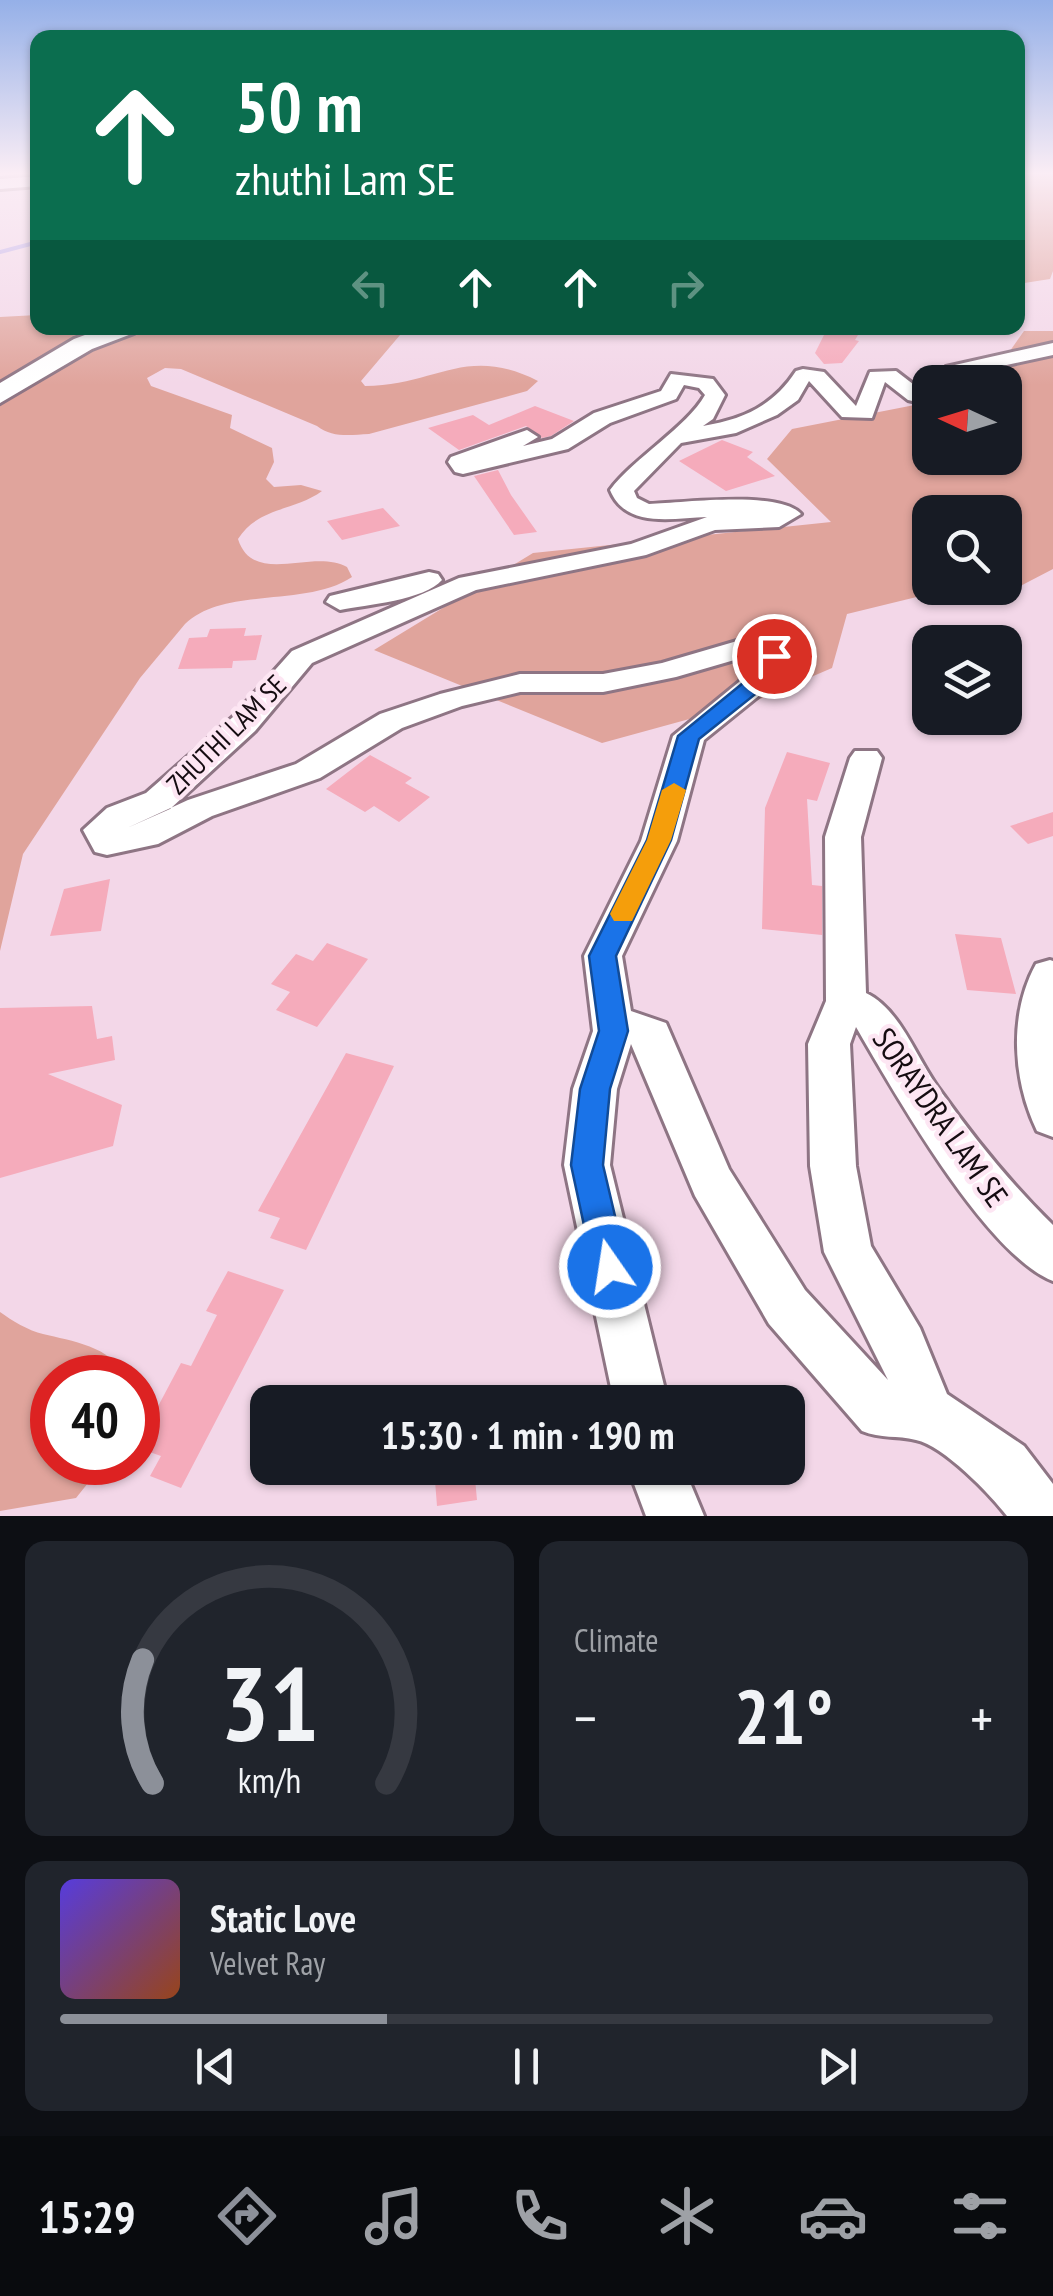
<!DOCTYPE html>
<html lang="en">
<head>
<meta charset="utf-8">
<style>
	:root { --surface:#171b24; --page:#20242c; --text:#f1f3f6; --muted:#9ea1a6; --line:#363941; --accent:#8c9099 }
	body { margin:0; font-family:"PT Sans Narrow",sans-serif; background:var(--page); color:var(--text); height:100vh; display:flex; flex-direction:column; font-size:38px; white-space:nowrap }
	* { box-sizing:border-box; margin:0 }
	p { font-size:32px; color:var(--muted) }
	.icon { flex:none; width:55px; height:55px; fill:none; stroke:currentColor; stroke-width:2; stroke-linecap:round; stroke-linejoin:round }
	.map { position:relative; height:1516px; overflow:hidden }
	.details { display:flex; flex-direction:column; gap:25px; padding:25px; background:#0d0f14; flex:1 }
	.details>* { flex:none }
	.guide { position:absolute; left:30px; top:30px; width:995px; height:305px; border-radius:20px; box-shadow:0 2px 8px #0004; background:#0b6e4f; color:#fff; overflow:hidden }
	.needle { width:65px; rotate:274deg }
	.buttons { position:absolute; left:912px; top:365px; display:grid; gap:20px }
	.buttons a { display:grid; place-items:center; width:110px; height:110px; border-radius:20px; background:var(--surface); box-shadow:0 2px 8px #0004; font-size:50px }
	.speed { position:absolute; left:30px; top:1355px; display:flex; gap:20px; font-size:50px; font-weight:700; text-align:center }
	.speed>* { display:grid; place-content:center; width:130px; height:130px; border-radius:50%; background:var(--surface); box-shadow:0 2px 8px #0004; line-height:1 }
	.speed .limit { border:15px solid #d22; background:#fff; color:#111 }
	.pin { position:absolute; display:grid; place-items:center; width:85px; height:85px; color:#fff; margin:-42px; border:5px solid #fff; border-radius:50%; box-shadow:0 2px 10px #0007 }
	.me { position:absolute; width:110px; margin:-55px; rotate:347deg; stroke-linejoin:round; filter:drop-shadow(0 0 8px #0008) }
	.turn { display:flex; align-items:center; gap:35px; height:210px; padding:0 40px; font-size:45px }
	.turn .icon { width:130px; height:130px; stroke-width:2.5 }
	.turn b { display:block; font-size:70px; line-height:85px }
	.lanes { display:flex; align-items:center; height:95px; padding:0 40px; background:#0003; justify-content:center; gap:50px; direction:ltr }
	.lanes .off { opacity:.35 }
	.big { font-size:75px; font-weight:700; line-height:1.1 }
	.details .tile { flex:1; display:flex; flex-direction:column; justify-content:center; gap:15px; min-width:0; padding:0 35px; border-radius:20px; background:var(--page) }
	.details .dial { align-items:center; gap:0 }
	.dial svg { height:260px; overflow:visible; fill:none; stroke:var(--line); stroke-width:7; stroke-linecap:round; text-anchor:middle }
	.dial text { fill:var(--text); stroke:none }
	.song { display:flex; align-items:center; gap:30px }
	.cover { width:120px; height:120px; border-radius:15px; background:linear-gradient(135deg,hsl(250 70% 55%),hsl(20 70% 35%)) }
	.played { height:10px; border-radius:5px; background:linear-gradient(90deg,var(--accent) 35%,var(--line) 35%) }
	.keys { display:flex; justify-content:space-around; direction:ltr }
	.heat { display:flex; justify-content:space-between; align-items:center; font-size:55px; direction:ltr }
	.details .tiles { flex:1; display:grid; gap:25px; grid-template-columns:1fr 1fr }
	.tile:last-child { grid-column:span 2 }
	.trip { position:absolute; left:250px; top:1385px; width:555px; height:100px; border-radius:20px; background:var(--surface); box-shadow:0 2px 8px #0004; font-weight:700; line-height:100px; text-align:center }
	.tab-bar { display:flex; height:160px; justify-content:space-around; align-items:center; background:#090b0e; color:var(--muted) }
	.tab-bar .icon { width:70px; height:70px }
	.tab-bar .selected { color:var(--accent) }
	.tab-bar b { font-size:45px; color:var(--text) }
	.map>svg:first-child { display:block }
</style>
</head>
<body>
<div class="map">
<svg width="1053" height="1516" viewBox="0 0 1053 1516">
	<rect width="100%" height="100%" fill="#f3d7e8"/>
	<!-- green -->
	<path fill="#e0a49c" fill-rule="evenodd" d="M1018,173H1053V271L1050,279L1018,284Z
		M37,315L38,328H406L361,381L365,386C436,386 465,344 538,381L527,391L369,434C350,435 332,438 317,426L181,369L165,368L147,378L151,386L232,415L230,428L272,448L274,462L266,479L274,487L301,485L322,491C295,511 258,507 238,539C253,587 313,548 347,567L352,577C306,608 224,586 185,624L140,678L23,854L0,951V317Z
		M1024,331H1053V569L1001,596L933,593L847,614L832,668L755,701L602,743L374,650L533,553L831,522L767,459L792,429L930,402V458H1005V382H988ZM930,512H1005V588H930Z
		M0,1312C11,1320 29,1331 43,1334C71,1341 112,1346 125,1377L52,1378V1462L104,1463L76,1498L0,1511Z"/>
	<g fill="none" stroke-linecap="round" stroke-linejoin="round">
		<!-- stream -->
		<path stroke="#b9aae9" stroke-width="4" d="M0,252L38,242"/>
	</g>
	<!-- building -->
	<path fill="#f5abbb" d="M826,331L858,335L855,340L859,341L842,363L824,364L815,353Z
		M535,406L574,421L551,436L542,438L526,426L459,450L428,428L473,415L489,425Z
		M722,440L753,452L747,457L775,476L726,491L679,461Z
		M498,470L511,495L537,532L514,535L474,476Z
		M383,508L400,526L342,540L327,521Z
		M246,628L244,636L262,635L256,660L233,661L232,668L178,669L189,638L207,637L210,629Z
		M787,752L830,763L817,801L807,799L812,885L822,886V935L762,929L765,808Z
		M370,755L412,778L405,783L430,797L399,822L374,806L365,812L326,789Z
		M1053,812V836L1028,844L1010,826Z
		M110,879L101,931L50,936L64,889Z
		M955,934L1001,938L1016,994L967,990Z
		M327,943L368,959L317,1027L276,1010L290,992L271,984L296,954L313,961Z
		M92,1006L97,1039L112,1036L115,1060L48,1074L122,1105L113,1146L0,1178V1008Z
		M346,1053L394,1066L306,1250L270,1238L280,1218L258,1211Z
		M228,1271L284,1290L181,1488L150,1476L161,1456L138,1448V1444L181,1363L191,1366L217,1315L206,1311Z
		M434,1468H474L477,1500L437,1506Z"/>
	<g fill="none" stroke-linecap="round" stroke-linejoin="round">
		<!-- minor casing -->
		<g stroke="#8e7584" stroke-width="6">
			<path id="minor" d="M1053,343V355L961,375L958,382H938L946,367Z
				M803,369L824,372L856,406L870,372L896,371L922,391L930,393V405L908,400L885,382L872,418L842,417L809,381L798,400L777,415L736,433L681,443L634,491L637,498L649,504C683,503 779,490 801,514L779,527L715,530L646,555L476,590L312,663L255,731L170,809L127,828L188,800L296,764L380,714L440,694L520,674H603L662,663L761,634L771,637L789,656L761,694L704,740L677,841L622,956L631,1011L666,1023L729,1169L805,1290L888,1380L824,1252L810,1166L808,1044L826,1001L825,837L850,758L855,751H877L882,758L861,837L866,993C901,1010 916,1058 939,1089C974,1138 1010,1183 1053,1225V1281C986,1255 894,1092 856,1027L850,1044L856,1166L871,1246L920,1328L947,1394L1024,1446L1053,1484V1516H1007C990,1494 944,1446 916,1440C897,1435 881,1439 862,1431L769,1324L695,1196L631,1044L617,1089L610,1165L668,1402H614L564,1165L573,1089L593,1031L584,956L641,841L673,736L739,682L758,657L755,654L676,677L603,692H520L462,706L402,728L320,778L212,816L158,844L107,855L95,852L83,830L107,808L146,793L233,717L292,651L459,578L631,544L707,517C672,518 626,529 610,490C635,457 687,427 705,395L699,388L684,385L676,399L610,423L568,449L463,474L455,472L448,462L451,457L527,430L538,437L523,446L552,439L594,413L661,391L671,374L713,379L725,395L713,419L703,426C744,419 773,406 796,371Z
				M429,572L438,574L442,580C425,600 366,605 340,610L326,602L330,596Z
				M1050,960L1053,961V1137L1037,1131C1013,1081 1008,1015 1036,964Z
				M628,1468H684L704,1516H646Z"/>
		</g>
		<!-- major casing -->
		<g stroke="#8e7584" stroke-width="6">
			<path id="major" d="M38,176V186L0,189V179Z
				M104,328H137L134,333L92,349L0,403V383L74,339Z"/>
		</g>
		<!-- minor -->
		<use href="#minor" fill="#fff" fill-rule="evenodd"/>
		<!-- major -->
		<use href="#major" fill="#fff" fill-rule="evenodd"/>
	</g>
	<!-- sky -->
	<linearGradient id="sky" x2="0" y2="1"><stop stop-color="#95b0e8"/><stop offset="0.45" stop-color="#faedf5"/><stop offset="1" stop-color="#faedf5" stop-opacity="0"/></linearGradient>
	<rect width="1053" height="385" fill="url(#sky)"/>
	<!-- route -->
	<path fill="#1a73e8" stroke="#114b97" stroke-width="2.5" d="M774,650L784,656L758,692L699,739L671,840L616,956L628,1031L610,1089L603,1165L627,1267L622,1278L610,1283L598,1278L593,1267L571,1165L580,1089L599,1031L589,956L647,840L678,736L743,683L767,652Z"/>
	<!-- slow -->
	<path fill="#f59e0b" d="M674,783L686,790L671,840L632,921H614L610,914L647,840L662,790Z"/>
	<g text-anchor="middle" dominant-baseline="central" stroke-width="9" stroke-linejoin="round" paint-order="stroke">
		<!-- street labels -->
		<g font-size="28" fill="#150c11" stroke="#fde6f3">
			<text transform="translate(226 734) rotate(-45)">ZHUTHI LAM SE</text>
		</g>
		<!-- near-street labels -->
		<g font-size="32" fill="#150c11" stroke="#fde6f3">
			<text transform="translate(941 1117) rotate(55)">SORAYDRA LAM SE</text>
		</g>
	</g>
</svg>
<div class="buttons">
<a><svg class="needle" viewBox="-14 -14 28 28"><path d="M0-13l5 13h-10z" fill="#e53935"/><path d="M0 13l5-13h-10z" fill="#9ea1a6"/></svg></a>
<a><svg class="icon" aria-label="search" viewBox="0 0 24 24"><circle cx="10" cy="10" r="6"/><path d="M15 15l6 6"/></svg></a>
<a><svg class="icon" aria-label="layers" viewBox="0 0 24 24"><path d="M12 4l9 5-9 5-9-5zM3 14l9 5 9-5"/></svg></a>
</div>
<div class="speed"><div class="limit">40</div></div>
<div class="pin" style="left:774px;top:656px;background:#d93025"><svg class="icon" aria-label="arrive" viewBox="0 0 24 24"><path d="M6 21V4h12l-3 4 3 4H6"/></svg></div>
<svg class="me" style="left:610px;top:1267px" viewBox="-20 -20 40 40"><circle r="17" fill="#1a73e8" stroke="#fff" stroke-width="3"/><path d="M0-11L8 9 0 5-8 9z" fill="#fff"/></svg>
<div class="trip">15:30 · 1 min · 190 m</div>
<div class="guide">
<div class="turn"><svg class="icon" aria-label="ahead" viewBox="0 0 24 24"><path d="M12 20V5M6 11l6-6 6 6"/></svg><div><b>50 m</b>zhuthi Lam SE</div></div>
<div class="lanes"><svg class="icon off" aria-label="left" viewBox="0 0 24 24"><path d="M17 20v-9H6M10 6l-5 5 5 5"/></svg><svg class="icon" aria-label="ahead" viewBox="0 0 24 24"><path d="M12 20V5M6 11l6-6 6 6"/></svg><svg class="icon" aria-label="ahead" viewBox="0 0 24 24"><path d="M12 20V5M6 11l6-6 6 6"/></svg><svg class="icon off" aria-label="right" viewBox="0 0 24 24"><path d="M7 20v-9h11M14 6l5 5-5 5"/></svg></div>
</div>
</div>
<section class="details">
<div class="tiles">
<div class="tile dial"><svg viewBox="0 0 100 80">
<path d="M14 69A42 42 0 1 1 86 69"/>
<path d="M14 69A42 42 0 0 1 11 31" stroke="#8c9099"/>
<text x="50" y="56" font-size="32" font-weight="700">31</text>
<text x="50" y="72" font-size="11">km/h</text>
</svg></div>
<div class="tile"><p>Climate</p>
<div class="heat"><a>−</a><b class="big">21°</b><a>+</a></div>
</div>
<div class="tile">
<div class="song"><i class="cover"></i><div><b>Static Love</b><p>Velvet Ray</p></div></div>
<div class="played"></div>
<div class="keys"><svg class="icon" aria-label="previous" viewBox="0 0 24 24"><path d="M18 5L8 12l10 7zM5 5v14"/></svg><svg class="icon" aria-label="pause" viewBox="0 0 24 24"><path d="M8 5v14M16 5v14"/></svg><svg class="icon" aria-label="next" viewBox="0 0 24 24"><path d="M6 5l10 7-10 7zM19 5v14"/></svg></div>
</div>
</div>
</section>
<nav class="tab-bar">
<b>15:29</b>
<svg class="icon selected" aria-label="directions" viewBox="0 0 24 24"><path d="M12 3l9 9-9 9-9-9zM9 14v-3h6M13 9l2 2-2 2"/></svg>
<svg class="icon" aria-label="music" viewBox="0 0 24 24"><path d="M9 18V5l10-2v13"/><circle cx="6" cy="18" r="3"/><circle cx="16" cy="16" r="3"/></svg>
<svg class="icon" aria-label="phone" viewBox="0 0 24 24"><path d="M5 4h4l2 5-3 2q2 4 5 5l2-3 5 2v4C11 20 4 13 5 4z"/></svg>
<svg class="icon" aria-label="climate" viewBox="0 0 24 24"><path d="M12 3v18M4 7l16 10M4 17L20 7"/></svg>
<svg class="icon" aria-label="car" viewBox="0 0 24 24"><path d="M5 17H2v-5l4-1 3-4h7l3 4 3 1v5h-3M9 17h6M6 11h13"/><circle cx="7" cy="17" r="2"/><circle cx="17" cy="17" r="2"/></svg>
<svg class="icon" aria-label="filters" viewBox="0 0 24 24"><path d="M4 7h16M4 17h16"/><circle cx="9" cy="7" r="2"/><circle cx="15" cy="17" r="2"/></svg>
</nav>
</body>
</html>
